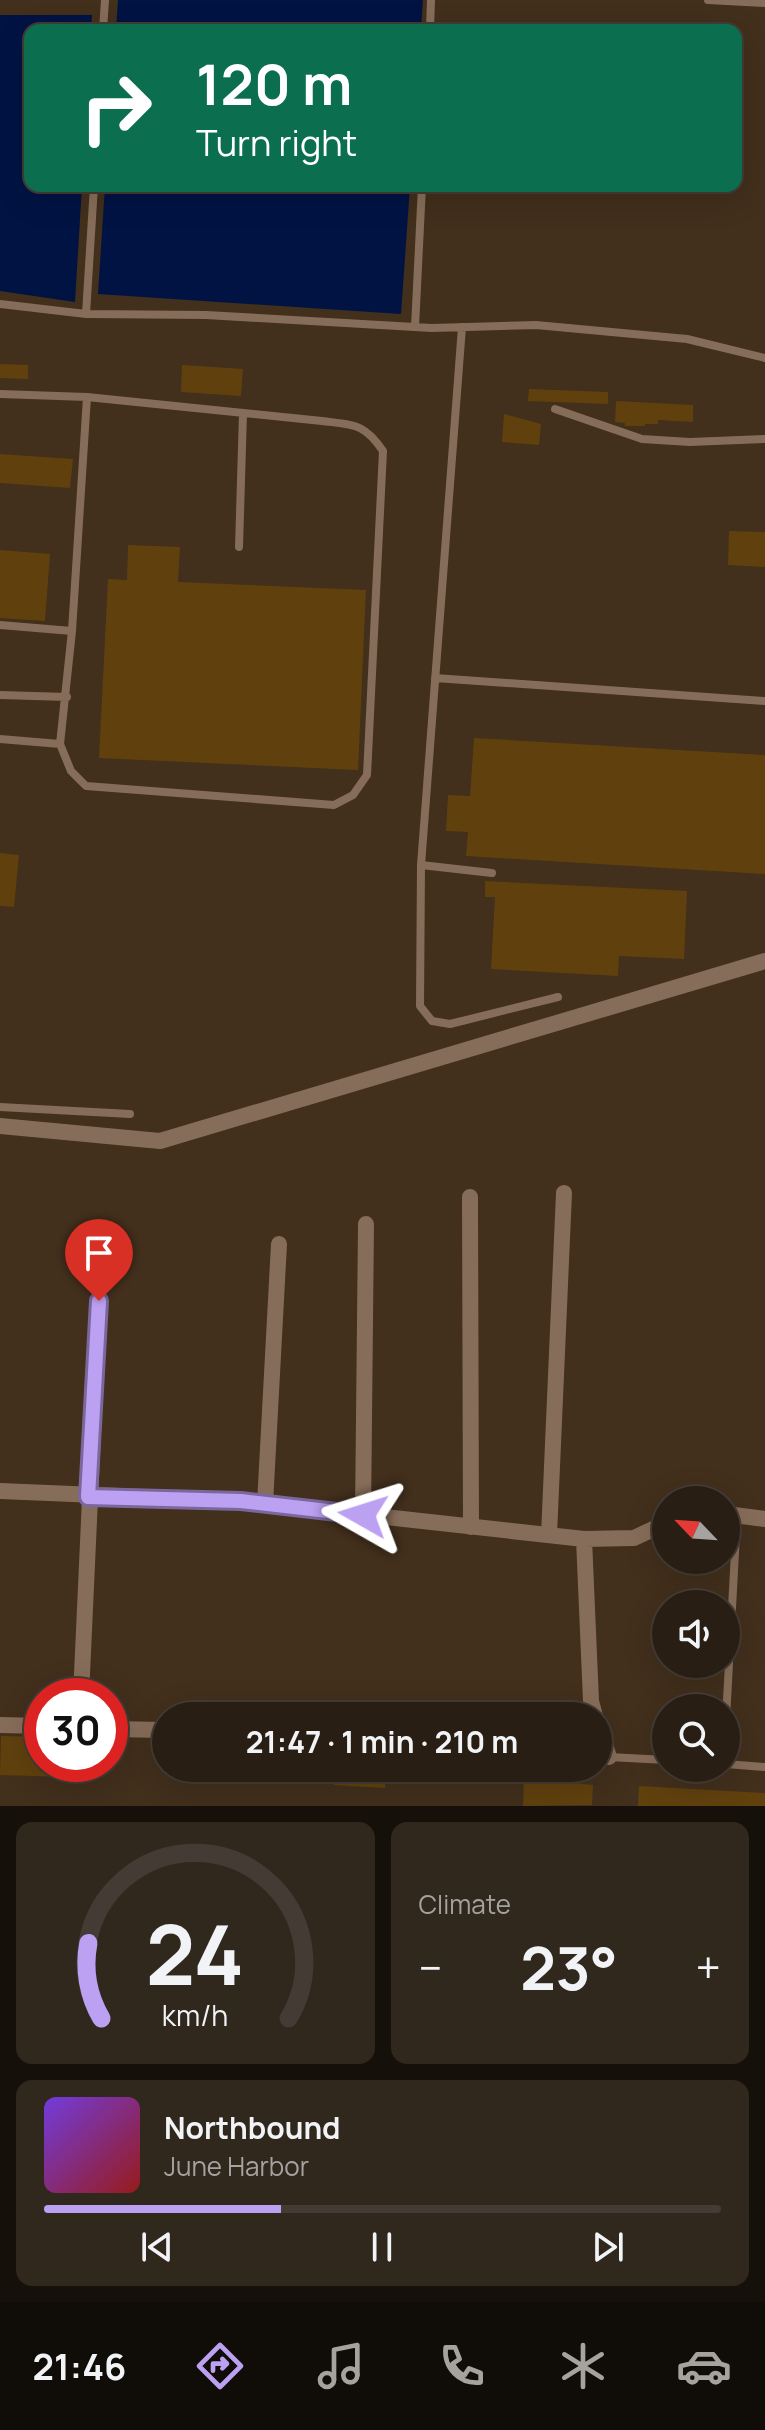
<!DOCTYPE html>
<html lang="en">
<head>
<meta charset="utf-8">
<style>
	:root { --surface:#281e14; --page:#30271d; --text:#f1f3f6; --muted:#a5a2a0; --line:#443c34; --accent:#bca0f2 }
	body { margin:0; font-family:Manrope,sans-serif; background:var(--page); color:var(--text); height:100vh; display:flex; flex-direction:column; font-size:30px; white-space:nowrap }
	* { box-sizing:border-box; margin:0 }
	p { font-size:26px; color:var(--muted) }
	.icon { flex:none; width:44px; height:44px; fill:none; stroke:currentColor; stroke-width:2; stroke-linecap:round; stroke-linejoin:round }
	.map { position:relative; height:1806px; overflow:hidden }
	.details { display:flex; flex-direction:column; gap:16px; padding:16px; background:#16100b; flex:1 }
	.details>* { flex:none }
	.guide { position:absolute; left:24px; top:24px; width:718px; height:168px; border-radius:16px; box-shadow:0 8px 32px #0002,0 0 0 2px var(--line); background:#0b6e4f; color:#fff; overflow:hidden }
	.needle { width:52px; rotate:295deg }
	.fabs { position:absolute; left:652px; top:1486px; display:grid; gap:16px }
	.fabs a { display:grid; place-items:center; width:88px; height:88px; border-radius:50%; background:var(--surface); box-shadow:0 8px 32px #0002,0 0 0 2px var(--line); font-size:40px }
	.speed { position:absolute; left:24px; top:1678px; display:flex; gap:16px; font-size:40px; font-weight:700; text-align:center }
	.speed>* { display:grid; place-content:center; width:104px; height:104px; border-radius:50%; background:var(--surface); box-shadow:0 8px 32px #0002,0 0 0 2px var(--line); line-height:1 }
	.speed .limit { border:12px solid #d22; background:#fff; color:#111 }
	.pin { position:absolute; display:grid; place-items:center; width:68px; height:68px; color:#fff; margin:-82px -34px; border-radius:50% 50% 50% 0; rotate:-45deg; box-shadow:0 0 8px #0007 }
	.pin .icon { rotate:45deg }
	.me { position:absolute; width:88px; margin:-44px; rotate:276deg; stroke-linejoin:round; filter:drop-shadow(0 0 6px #0008) }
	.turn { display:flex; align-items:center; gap:28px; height:168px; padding:0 40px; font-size:36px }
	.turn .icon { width:104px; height:104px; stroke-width:2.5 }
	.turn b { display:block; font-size:56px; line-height:68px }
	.big { font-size:60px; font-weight:700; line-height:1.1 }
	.details .tile { flex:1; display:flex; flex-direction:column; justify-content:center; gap:12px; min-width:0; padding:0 28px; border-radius:16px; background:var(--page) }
	.details .dial { align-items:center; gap:0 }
	.dial svg { height:208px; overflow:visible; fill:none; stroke:var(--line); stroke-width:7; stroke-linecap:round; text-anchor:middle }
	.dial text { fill:var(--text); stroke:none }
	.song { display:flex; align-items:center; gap:24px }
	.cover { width:96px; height:96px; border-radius:12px; background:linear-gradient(135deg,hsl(260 70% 55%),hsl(0 70% 35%)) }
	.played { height:8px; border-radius:4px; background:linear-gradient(90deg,var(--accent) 35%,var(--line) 35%) }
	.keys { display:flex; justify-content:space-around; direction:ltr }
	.heat { display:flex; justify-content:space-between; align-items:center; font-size:44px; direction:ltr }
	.details .tiles { flex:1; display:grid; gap:16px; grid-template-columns:1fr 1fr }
	.tile:last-child { grid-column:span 2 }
	.trip { position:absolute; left:152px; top:1702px; width:460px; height:80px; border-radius:40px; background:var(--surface); box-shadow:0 8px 32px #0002,0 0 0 2px var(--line); font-weight:700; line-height:80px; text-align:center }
	.dock { display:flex; height:128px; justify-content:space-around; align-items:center; background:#100c08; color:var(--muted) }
	.dock .icon { width:56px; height:56px }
	.dock .active { color:var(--accent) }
	.dock b { font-size:36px; color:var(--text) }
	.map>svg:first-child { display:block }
</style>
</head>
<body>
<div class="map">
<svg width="765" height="1806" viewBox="0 0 765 1806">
	<rect width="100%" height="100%" fill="#36281a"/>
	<!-- built -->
	<path fill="#422f1c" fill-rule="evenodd" d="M0,0H765V1806H0ZM30,30H736V186H30ZM666,1500H726V1560H666ZM666,1604H726V1664H666ZM42,1696H110V1764H42ZM666,1708H726V1768H666ZM166,1716H598V1768H166Z"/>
	<!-- water -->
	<path fill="#001343" d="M118,0H423L421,30H116Z
		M0,15H92L91,30H30V186H82L75,302L0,291Z
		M105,186H410L401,314L98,294Z"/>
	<!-- building -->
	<path fill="#60410e" d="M0,364L28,365V379L0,378Z
		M182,365L243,369L241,396L181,392Z
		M529,389L608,392V404L528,401Z
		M616,401L693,405V422L658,420V424H645V426H625V423L615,422Z
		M504,414L541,424L539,445L502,442Z
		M0,454L73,459L70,488L0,483Z
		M729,531L765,532V567L728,565Z
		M128,545L180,547L178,582L366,590L358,770L99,758L108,579L127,580Z
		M0,550L50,554L45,621L0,618Z
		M474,738L765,755V874L466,856L468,832L446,831L448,795L470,796Z
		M0,853L19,855L14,907L0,906Z
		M485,881L687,891L684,959L619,956L618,976L491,969L495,897H485Z
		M1,1736L42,1737V1764H68L67,1777L0,1775Z
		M335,1768H386L385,1788L334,1785Z
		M524,1778L593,1785L592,1805L523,1806Z
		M639,1786L765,1793V1806H638Z"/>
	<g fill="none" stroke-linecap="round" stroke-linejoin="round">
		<!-- lane -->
		<path stroke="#866d59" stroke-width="8" d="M708,0L765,3
			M103,30L105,0
			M430,30L431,0
			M0,304L86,314L206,315L432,328L536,325L687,339L765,358
			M86,314L94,186
			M415,327L422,186
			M462,327L421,865L420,1006L432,1021L450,1024L558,997
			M0,394L87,397L322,421C354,425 364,423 383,451L367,775L353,795L334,805L86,786L71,771L60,744L72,631L87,397
			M555,409L642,439L690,442L765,439
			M239,547L243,413
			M0,625L72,631
			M435,678L765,701
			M0,695L67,697
			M0,739L60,744
			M421,865L492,873
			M0,1107L130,1114
			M726,1719L737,1515
			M609,1757L666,1760
			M726,1764L765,1767"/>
		<!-- street -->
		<path stroke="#866d59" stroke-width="16" d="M0,1126L160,1141L765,961
			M470,1197L471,1527
			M0,1491L241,1501L584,1539L634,1538L666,1523
			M265,1504L279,1244
			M726,1514L765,1519
			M363,1515L366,1224
			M549,1535L564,1193
			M584,1539L591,1701L595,1716
			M81,1696L99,1301
			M598,1724L609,1757L598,1754
			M0,1725L42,1726
			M110,1729L166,1730"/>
	</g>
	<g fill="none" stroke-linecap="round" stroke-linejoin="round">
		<!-- route casing -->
		<g stroke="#7a689d" stroke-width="20">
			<path id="route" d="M99,1301L88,1497L241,1501L363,1515"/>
		</g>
		<!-- route -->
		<use href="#route" stroke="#bca0f2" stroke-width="14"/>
	</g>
</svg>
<div class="fabs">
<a><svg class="needle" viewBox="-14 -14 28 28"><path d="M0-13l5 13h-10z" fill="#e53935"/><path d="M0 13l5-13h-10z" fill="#a5a2a0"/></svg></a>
<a><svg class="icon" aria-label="sound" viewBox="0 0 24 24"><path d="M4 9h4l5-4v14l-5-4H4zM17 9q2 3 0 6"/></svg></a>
<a><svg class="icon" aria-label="search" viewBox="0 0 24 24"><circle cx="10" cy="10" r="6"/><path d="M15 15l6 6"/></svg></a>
</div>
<div class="speed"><div class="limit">30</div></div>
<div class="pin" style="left:99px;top:1301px;background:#d93025"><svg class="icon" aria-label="arrive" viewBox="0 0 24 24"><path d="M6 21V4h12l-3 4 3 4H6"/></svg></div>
<svg class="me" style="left:363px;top:1515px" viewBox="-20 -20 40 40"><path d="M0-17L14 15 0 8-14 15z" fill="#bca0f2" stroke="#fff" stroke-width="4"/></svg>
<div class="trip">21:47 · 1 min · 210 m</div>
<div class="guide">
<div class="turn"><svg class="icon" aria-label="right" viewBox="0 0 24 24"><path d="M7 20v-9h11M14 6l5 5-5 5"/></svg><div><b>120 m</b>Turn right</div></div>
</div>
</div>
<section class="details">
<div class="tiles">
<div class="tile dial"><svg viewBox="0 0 100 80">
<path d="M14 69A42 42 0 1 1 86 69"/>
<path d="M14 69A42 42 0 0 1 9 40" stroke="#bca0f2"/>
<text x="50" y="56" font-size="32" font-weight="700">24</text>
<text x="50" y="72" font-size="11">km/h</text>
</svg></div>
<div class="tile"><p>Climate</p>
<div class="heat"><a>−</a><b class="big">23°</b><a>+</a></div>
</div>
<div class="tile">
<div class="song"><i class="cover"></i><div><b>Northbound</b><p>June Harbor</p></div></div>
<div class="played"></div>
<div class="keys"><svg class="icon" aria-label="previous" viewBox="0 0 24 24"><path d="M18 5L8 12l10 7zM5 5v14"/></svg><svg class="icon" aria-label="pause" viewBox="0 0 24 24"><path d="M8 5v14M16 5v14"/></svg><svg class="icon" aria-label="next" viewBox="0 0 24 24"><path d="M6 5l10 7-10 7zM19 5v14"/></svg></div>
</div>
</div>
</section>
<nav class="dock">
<b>21:46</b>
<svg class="icon active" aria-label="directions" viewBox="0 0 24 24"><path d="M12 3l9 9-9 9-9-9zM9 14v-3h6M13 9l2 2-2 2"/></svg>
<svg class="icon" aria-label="music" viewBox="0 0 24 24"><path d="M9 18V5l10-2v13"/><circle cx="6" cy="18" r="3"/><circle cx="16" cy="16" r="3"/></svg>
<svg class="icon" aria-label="phone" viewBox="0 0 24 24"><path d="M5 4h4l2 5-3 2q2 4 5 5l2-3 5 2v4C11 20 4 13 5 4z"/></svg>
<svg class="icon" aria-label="climate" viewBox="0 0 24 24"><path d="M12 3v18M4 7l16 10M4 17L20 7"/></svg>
<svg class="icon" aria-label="car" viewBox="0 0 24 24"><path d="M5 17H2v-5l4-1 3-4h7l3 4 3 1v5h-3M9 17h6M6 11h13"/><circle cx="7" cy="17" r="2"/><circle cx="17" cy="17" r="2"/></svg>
</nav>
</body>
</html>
